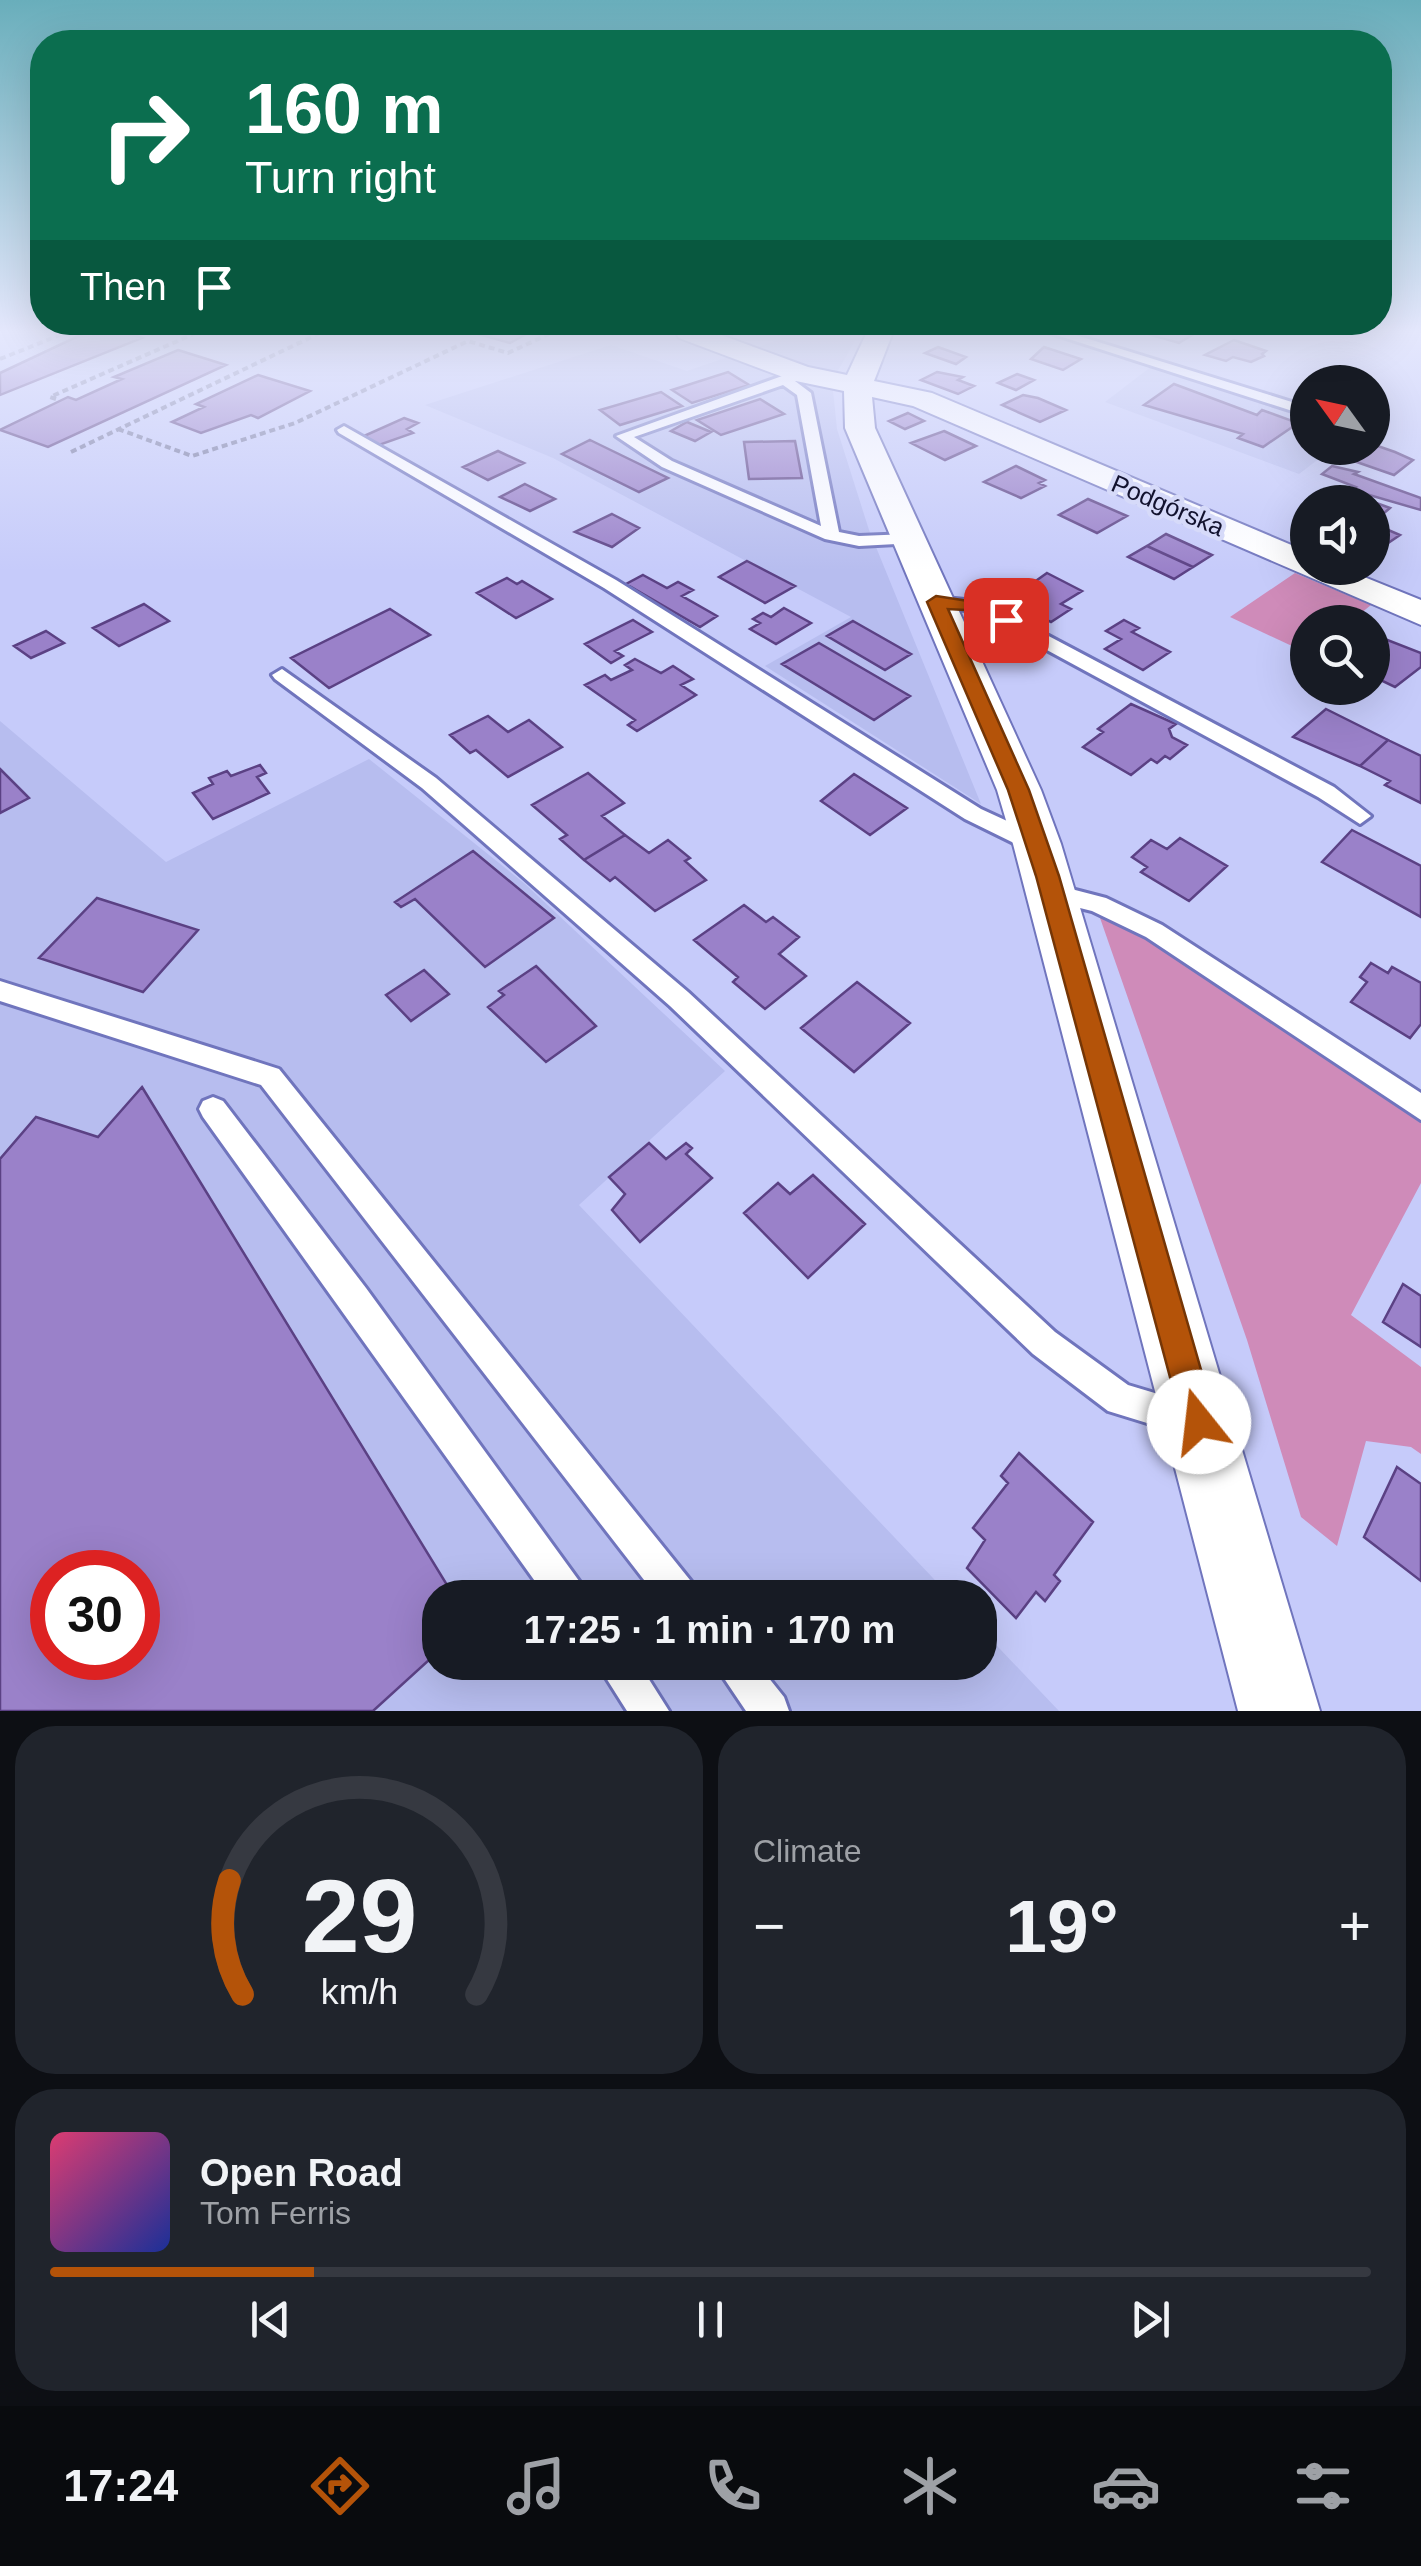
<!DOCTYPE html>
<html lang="en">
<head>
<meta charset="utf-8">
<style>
	:root { --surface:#171b24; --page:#20242c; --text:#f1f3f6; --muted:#9ea1a6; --line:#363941; --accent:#b45309 }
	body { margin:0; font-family:Helvetica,sans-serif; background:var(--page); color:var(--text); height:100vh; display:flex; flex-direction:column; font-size:38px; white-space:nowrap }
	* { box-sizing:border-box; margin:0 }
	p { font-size:32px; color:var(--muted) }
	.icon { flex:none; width:55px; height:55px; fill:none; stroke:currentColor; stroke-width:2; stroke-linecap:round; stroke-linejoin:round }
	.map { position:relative; height:1711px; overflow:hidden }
	.drawer { display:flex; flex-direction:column; gap:15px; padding:15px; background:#0d0f14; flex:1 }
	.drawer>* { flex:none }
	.guide { position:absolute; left:30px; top:30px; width:1362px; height:305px; border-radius:40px; box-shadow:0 10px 40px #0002; background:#0b6e4f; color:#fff; overflow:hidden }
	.needle { width:65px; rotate:303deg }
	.controls { position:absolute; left:1290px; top:365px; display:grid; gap:20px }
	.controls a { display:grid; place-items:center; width:100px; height:100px; border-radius:50%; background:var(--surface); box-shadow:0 10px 40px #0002; font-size:50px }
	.speed { position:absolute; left:30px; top:1550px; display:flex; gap:20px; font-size:50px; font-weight:700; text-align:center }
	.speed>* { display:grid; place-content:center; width:130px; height:130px; border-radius:50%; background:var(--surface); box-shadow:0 10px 40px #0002; line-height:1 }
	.speed .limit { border:15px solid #d22; background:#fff; color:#111 }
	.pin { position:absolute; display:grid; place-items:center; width:85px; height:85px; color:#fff; margin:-42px; border-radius:20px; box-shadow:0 5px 15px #0006 }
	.me { position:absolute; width:110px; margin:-55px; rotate:344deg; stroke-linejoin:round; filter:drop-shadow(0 0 8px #0008) }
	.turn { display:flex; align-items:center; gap:35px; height:210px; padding:0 50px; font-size:45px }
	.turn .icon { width:130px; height:130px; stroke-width:2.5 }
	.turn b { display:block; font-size:70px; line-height:85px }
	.then { display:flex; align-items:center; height:95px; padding:0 50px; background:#0003; gap:20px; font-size:38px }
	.big { font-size:75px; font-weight:800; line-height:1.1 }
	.drawer .widget { flex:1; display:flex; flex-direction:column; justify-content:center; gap:15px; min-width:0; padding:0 35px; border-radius:40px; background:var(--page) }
	.drawer .dial { align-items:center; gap:0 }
	.dial svg { height:260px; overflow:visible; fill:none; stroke:var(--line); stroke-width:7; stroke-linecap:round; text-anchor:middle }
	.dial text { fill:var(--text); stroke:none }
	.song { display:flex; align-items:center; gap:30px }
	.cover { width:120px; height:120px; border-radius:15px; background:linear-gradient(135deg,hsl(340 70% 55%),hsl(230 70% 35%)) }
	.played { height:10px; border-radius:5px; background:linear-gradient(90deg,var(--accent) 20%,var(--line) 20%) }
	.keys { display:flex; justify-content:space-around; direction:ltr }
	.heat { display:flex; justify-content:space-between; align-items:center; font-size:55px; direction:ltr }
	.drawer .tiles { flex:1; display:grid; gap:15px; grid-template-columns:1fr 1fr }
	.widget:last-child { grid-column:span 2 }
	.trip { position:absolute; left:422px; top:1580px; width:575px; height:100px; border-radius:40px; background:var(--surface); box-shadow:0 10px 40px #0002; font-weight:800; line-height:100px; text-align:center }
	.tabs { display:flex; height:160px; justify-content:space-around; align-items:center; background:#090b0e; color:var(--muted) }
	.tabs .icon { width:70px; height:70px }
	.tabs .on { color:var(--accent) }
	.tabs b { font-size:45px; color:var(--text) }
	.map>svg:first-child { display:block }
</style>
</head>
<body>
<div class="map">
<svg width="1421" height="1711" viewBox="0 0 1421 1711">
	<rect width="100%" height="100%" fill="#c6cbfa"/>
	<!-- built -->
	<path fill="#b7bdef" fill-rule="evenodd" d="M787,337L856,339L832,381L837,429L869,530L981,804L765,666L851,617L553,458L425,405L611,345L687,371Z
		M1152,366L1307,417L1308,448H1333L1299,474L1105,402Z
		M0,721L166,862L369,759L524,883L725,1071L579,1205L951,1597L440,1598V1662H980V1628L1059,1711H0ZM52,1572H138V1658H52Z"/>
	<!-- green -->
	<path fill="#cf8bb9" d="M1295,573L1371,605L1350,622H1308L1307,653L1230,617Z
		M1099,915L1151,940L1421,1123V1183L1351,1315L1421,1367V1454L1411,1447L1366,1441L1337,1546L1301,1517L1247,1340Z"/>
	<!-- building -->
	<path fill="#9a81c9" stroke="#5b4184" stroke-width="2.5" fill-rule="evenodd" d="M87,332H123L142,338L0,395V373Z
		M471,332H530L510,343Z
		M1155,332H1197L1179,343L1151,335Z
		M1234,340L1266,351L1262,354L1264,356L1251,362L1233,357L1226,361L1205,355Z
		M938,347L966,357L956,364L925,353Z
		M1044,347L1081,359L1063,370L1031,359Z
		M178,350L226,365L48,447L0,430L68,397L76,400L122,379L114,377Z
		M728,372L749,385L692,403L672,390Z
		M937,372L963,377L958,380L974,386L958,394L921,380Z
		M1017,374L1034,380L1016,390L998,383Z
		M258,375L310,391L258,418L251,415L201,433L172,422L204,407L196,404Z
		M1174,384L1257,415L1262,410L1298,423L1263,447L1238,438L1243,434L1144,405Z
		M661,392L682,406L620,425L600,410Z
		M1023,395L1038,398L1066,410L1040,422L1002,405Z
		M760,399L784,414L721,435L697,420Z
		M908,413L924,421L905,429L889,421Z
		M404,418L418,423L407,429L413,433L379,445L364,436Z
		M687,422L711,432L695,441L671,431Z
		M944,431L976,446L945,460L911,443Z
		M590,440L668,478L639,492L562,454Z
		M795,441L802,478L749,479L744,442Z
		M1372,444L1395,452L1413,460L1394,475L1351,460Z
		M498,451L524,463L488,480L463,467Z
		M1016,466L1045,480L1039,483L1045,486L1021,498L984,482Z
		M1332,466L1358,472L1354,474L1421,498V510L1352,490L1356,487L1322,474Z
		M525,484L555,499L530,511L500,497Z
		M1349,493L1390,508L1378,518L1372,516V502H1337Z
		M1088,499L1127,516L1097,533L1059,515Z
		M612,514L639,528L612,547L575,532Z
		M1372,523L1400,535L1372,554Z
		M1166,534L1212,555L1193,567L1147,546Z
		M1147,546L1193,567L1174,579L1128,557Z
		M747,561L795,586L765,603L719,577Z
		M1047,573L1082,591L1061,604L1071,609L1051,622L1009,600Z
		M643,575L667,588L678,582L693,590L682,596L717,616L700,627L626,584Z
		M507,578L517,584L522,581L552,599L516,618L477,593Z
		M144,604L169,621L119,646L93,628Z
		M784,608L811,623L776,644L750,629L760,623L753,619L763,613L771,617Z
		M390,609L430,635L329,688L291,658Z
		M633,620L652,632L615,651L623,656L611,663L585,644Z
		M1124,620L1139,628L1132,632L1170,652L1143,670L1105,649L1121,639L1106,631Z
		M853,621L911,654L885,670L827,636Z
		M46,631L64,643L31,658L14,646Z
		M1372,634L1421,653V667L1395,687L1372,676Z
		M819,643L910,696L874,720L782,664Z
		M635,659L661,673L673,666L693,679L681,685L696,695L637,731L628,725L635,720L585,685L605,675L611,680L632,670L625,665Z
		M1131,704L1176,724L1169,729L1172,737L1187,745L1170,759L1165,756L1157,763L1151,759L1131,775L1083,747L1103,732L1098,729Z
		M1326,709L1388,740L1360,766L1293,737Z
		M488,716L508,732L529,720L562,747L508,777L476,750L470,753L450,735Z
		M1388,740L1421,756V803L1385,785L1390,781L1360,766Z
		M260,765L266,773L257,777L269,793L213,819L193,793L213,784L209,778L227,771L231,776Z
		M0,769L29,798L0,813Z
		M588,773L624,803L602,816L625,835L584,860L560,839L567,835L532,805Z
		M854,774L907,808L870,835L821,801Z
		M1352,830L1421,866V917L1322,862Z
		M625,835L649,853L668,840L690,858L685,861L706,880L655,911L615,877L610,881L584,860Z
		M1180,838L1227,866L1189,901L1141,872L1147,867L1132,857L1151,840L1167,849Z
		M473,851L554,918L485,967L415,899L401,907L395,902Z
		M97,898L198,930L143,992L39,958Z
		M744,905L766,922L773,917L799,937L779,954L806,976L765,1009L733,982L738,977L694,940Z
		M1371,963L1388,973L1392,967L1421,983V1024L1410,1038L1351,1002L1367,982L1360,977Z
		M536,966L596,1026L546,1062L488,1007L504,995L499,991Z
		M424,970L449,994L411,1021L386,995Z
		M857,982L910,1023L854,1072L801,1028Z
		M142,1087L455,1598H440V1650L373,1711H0V1159L36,1117L98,1137ZM52,1572H138V1658H52Z
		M649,1143L666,1159L686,1143L692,1148L686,1154L712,1178L640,1242L612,1210L625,1194L609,1177Z
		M813,1175L865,1224L808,1278L744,1213L778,1183L790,1194Z
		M1403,1284L1421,1296V1347L1383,1322Z
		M1019,1453L1093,1522L1054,1575L1060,1581L1045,1601L1036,1592L1016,1618L967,1568L985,1540L973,1528L1008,1483L1001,1476Z
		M1397,1467L1421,1484V1581L1364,1537Z"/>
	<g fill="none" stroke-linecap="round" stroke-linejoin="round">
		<!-- lane casing -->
		<g stroke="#7075bd" stroke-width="6">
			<path id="lane" d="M1047,332H1066L1308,407V416Z
				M796,371L808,374L795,381L811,393L839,532L859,536L909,534L915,535V543L859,546L825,539L662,467L616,436ZM783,385L797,395L821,526L672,461L634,437Z
				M344,426L616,580L981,809L1042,837L1045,843L1042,849H1026L965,819L604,588L339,433L337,430Z
				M936,597L974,601L1011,616L1334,787L1371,816L1360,824L1318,797L999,624L965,610L930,606V598Z
				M282,669L436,778L688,992L1055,1332L1128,1385L1198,1406L1203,1418L1198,1430L1186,1435L1108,1411L1033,1354L670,1006L422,788L275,679L272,675Z
				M1052,884L1106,898L1162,925L1421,1093V1120L1146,937L1092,911L1044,899L1040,893L1044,887Z
				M0,981L279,1069L694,1585L699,1598H658L261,1085L0,1001Z
				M213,1097L223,1101L366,1288L582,1585L587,1598H547L203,1117L199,1109L203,1101Z
				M596,1662H638L669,1711H627Z
				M713,1662H756L784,1697L789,1711H746Z"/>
		</g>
		<!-- street casing -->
		<g stroke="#7075bd" stroke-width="4">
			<path id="street" d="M675,332H713L808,367L847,375L867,332H893L874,381L932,393L1308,552V568H1342L1421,600V625L913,406L872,397L875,428L1041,790L1061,844L1320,1711H1238L1013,844L997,790L845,428L844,391L791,380L679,338Z"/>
		</g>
		<!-- path -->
		<path stroke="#76799f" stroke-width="4" stroke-dasharray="6 4" stroke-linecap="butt" d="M0,359L67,332
			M56,399L50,397L198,332
			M118,429L192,456L295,423L468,341L508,353L553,332
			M71,452L322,332"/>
		<!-- lane -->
		<use href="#lane" fill="#fff" fill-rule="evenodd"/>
		<!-- street -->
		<use href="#street" fill="#fff" fill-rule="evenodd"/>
	</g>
	<!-- sky -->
	<linearGradient id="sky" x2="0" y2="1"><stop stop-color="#69aebb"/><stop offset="0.58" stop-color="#e5e8fd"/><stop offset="1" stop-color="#e5e8fd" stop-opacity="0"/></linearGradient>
	<rect width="1421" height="571" fill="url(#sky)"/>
	<!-- route -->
	<path fill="#b45309" stroke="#753606" stroke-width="2.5" d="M936,596L975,602L1015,620L1006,626L965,610L948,609L1029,790L1059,876L1216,1422L1211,1434L1199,1439L1187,1434L1182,1422L1036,876L1008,790L927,602Z"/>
	<g text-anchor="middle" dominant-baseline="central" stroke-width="9" stroke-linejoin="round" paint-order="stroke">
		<!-- far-street labels -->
		<g font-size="25" fill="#12122e" stroke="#d6daf9">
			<text transform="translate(1168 505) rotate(23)">Podgórska</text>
		</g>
	</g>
</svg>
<div class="controls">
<a><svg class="needle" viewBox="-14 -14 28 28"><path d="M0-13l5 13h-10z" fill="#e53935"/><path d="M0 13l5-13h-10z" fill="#9ea1a6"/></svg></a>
<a><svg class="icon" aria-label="sound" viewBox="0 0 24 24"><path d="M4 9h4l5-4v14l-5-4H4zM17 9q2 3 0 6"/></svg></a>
<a><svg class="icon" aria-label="search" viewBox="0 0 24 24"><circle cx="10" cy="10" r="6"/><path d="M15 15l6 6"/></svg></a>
</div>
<div class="speed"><div class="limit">30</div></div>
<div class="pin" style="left:1006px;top:620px;background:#d93025"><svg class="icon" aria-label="arrive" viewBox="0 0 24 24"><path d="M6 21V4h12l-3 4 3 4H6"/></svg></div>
<svg class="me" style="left:1199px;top:1422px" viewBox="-20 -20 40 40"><circle r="19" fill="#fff"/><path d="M0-13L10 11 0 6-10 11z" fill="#b45309"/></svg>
<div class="trip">17:25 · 1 min · 170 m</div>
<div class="guide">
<div class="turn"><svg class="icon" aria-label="right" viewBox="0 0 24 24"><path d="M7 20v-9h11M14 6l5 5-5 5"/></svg><div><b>160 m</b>Turn right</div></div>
<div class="then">Then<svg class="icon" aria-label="arrive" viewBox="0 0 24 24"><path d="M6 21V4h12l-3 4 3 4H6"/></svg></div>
</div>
</div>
<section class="drawer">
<div class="tiles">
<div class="widget dial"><svg viewBox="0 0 100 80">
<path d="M14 69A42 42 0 1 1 86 69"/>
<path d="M14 69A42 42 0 0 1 10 34" stroke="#b45309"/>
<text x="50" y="56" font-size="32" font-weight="700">29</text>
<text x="50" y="72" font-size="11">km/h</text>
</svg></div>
<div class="widget"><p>Climate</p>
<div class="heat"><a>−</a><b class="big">19°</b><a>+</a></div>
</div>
<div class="widget">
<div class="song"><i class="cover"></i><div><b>Open Road</b><p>Tom Ferris</p></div></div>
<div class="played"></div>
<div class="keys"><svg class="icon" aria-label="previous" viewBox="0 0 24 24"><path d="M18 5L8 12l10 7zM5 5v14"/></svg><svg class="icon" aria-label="pause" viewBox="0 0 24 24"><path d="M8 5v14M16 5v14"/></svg><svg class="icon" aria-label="next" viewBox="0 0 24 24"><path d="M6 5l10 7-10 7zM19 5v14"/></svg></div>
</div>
</div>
</section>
<nav class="tabs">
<b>17:24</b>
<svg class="icon on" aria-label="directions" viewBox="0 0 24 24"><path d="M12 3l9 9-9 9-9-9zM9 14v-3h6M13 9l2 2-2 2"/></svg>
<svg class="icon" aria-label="music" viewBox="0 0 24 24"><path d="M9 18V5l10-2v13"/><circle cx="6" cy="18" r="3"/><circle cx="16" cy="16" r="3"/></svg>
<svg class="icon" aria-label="phone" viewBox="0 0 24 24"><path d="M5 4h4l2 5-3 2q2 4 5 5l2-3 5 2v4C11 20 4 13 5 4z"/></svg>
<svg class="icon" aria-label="climate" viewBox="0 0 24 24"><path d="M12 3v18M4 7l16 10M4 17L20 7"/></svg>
<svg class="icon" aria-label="car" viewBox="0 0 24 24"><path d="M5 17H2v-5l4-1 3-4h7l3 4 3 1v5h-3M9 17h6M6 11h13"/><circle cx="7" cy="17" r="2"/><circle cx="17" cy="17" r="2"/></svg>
<svg class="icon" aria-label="filters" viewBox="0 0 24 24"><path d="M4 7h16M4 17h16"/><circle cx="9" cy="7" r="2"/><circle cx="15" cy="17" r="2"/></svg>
</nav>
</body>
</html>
